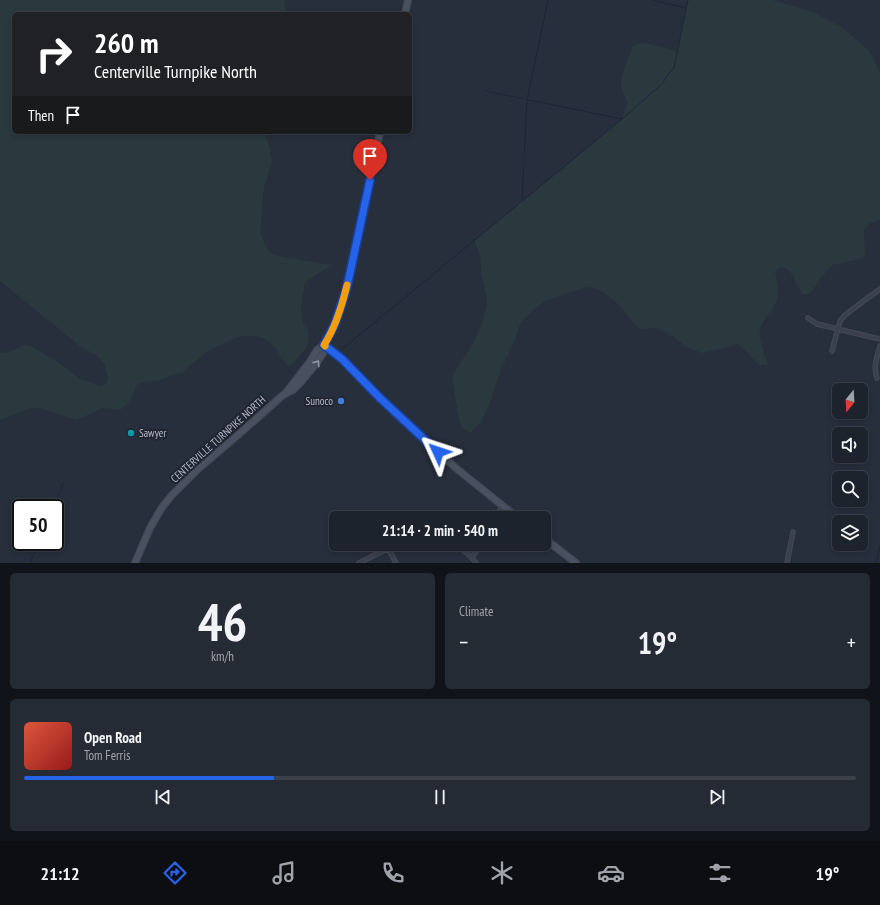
<!DOCTYPE html>
<html lang="en">
<head>
<meta charset="utf-8">
<style>
	:root { --surface:#1d232d; --page:#252b35; --text:#f1f3f6; --muted:#a0a4aa; --line:#3b4049; --accent:#2563eb }
	body { margin:0; font-family:"PT Sans Narrow",sans-serif; background:var(--page); color:var(--text); height:100vh; display:flex; flex-direction:column; font-size:15px; white-space:nowrap }
	* { box-sizing:border-box; margin:0 }
	p { font-size:13px; color:var(--muted) }
	.icon { flex:none; width:22px; height:22px; fill:none; stroke:currentColor; stroke-width:2; stroke-linecap:round; stroke-linejoin:round }
	.map { position:relative; height:563px; overflow:hidden }
	.panel { display:flex; flex-direction:column; gap:10px; padding:10px; background:#101319; flex:1 }
	.panel>* { flex:none }
	.top-card { position:absolute; left:12px; top:12px; width:400px; height:122px; border-radius:6px; box-shadow:0 2px 6px #0003,0 0 0 1px var(--line); background:#202124; color:#fff; overflow:hidden }
	.needle { width:26px; rotate:198deg }
	.controls { position:absolute; left:832px; top:383px; display:grid; gap:8px }
	.controls a { display:grid; place-items:center; width:36px; height:36px; border-radius:6px; background:var(--surface); box-shadow:0 2px 6px #0003,0 0 0 1px var(--line); font-size:20px }
	.speed { position:absolute; left:12px; top:499px; display:flex; gap:8px; font-size:20px; font-weight:700; text-align:center }
	.speed>* { display:grid; place-content:center; width:52px; height:52px; border-radius:50%; background:var(--surface); box-shadow:0 2px 6px #0003,0 0 0 1px var(--line); line-height:1 }
	.speed .limit { border:2px solid #111; border-radius:6px; background:#fff; color:#111 }
	.pin { position:absolute; display:grid; place-items:center; width:34px; height:34px; color:#fff; margin:-41px -17px; border-radius:50% 50% 50% 0; rotate:-45deg; box-shadow:0 0 4px #0007 }
	.pin .icon { rotate:45deg }
	.me { position:absolute; width:44px; margin:-22px; rotate:312deg; stroke-linejoin:round; filter:drop-shadow(0 0 3px #0008) }
	.turn { display:flex; align-items:center; gap:14px; height:84px; padding:0 16px; font-size:18px }
	.turn .icon { width:52px; height:52px; stroke-width:2.5 }
	.turn b { display:block; font-size:28px; line-height:34px }
	.then { display:flex; align-items:center; height:38px; padding:0 16px; background:#0003; gap:8px; font-size:15px }
	.big { font-size:30px; font-weight:700; line-height:1.1 }
	.panel .tile { flex:1; display:flex; flex-direction:column; justify-content:center; gap:6px; min-width:0; padding:0 14px; border-radius:6px; background:var(--page) }
	.panel .dial { align-items:center; gap:0 }
	.dial b { font-size:52px; line-height:1 }
	.song { display:flex; align-items:center; gap:12px }
	.cover { width:48px; height:48px; border-radius:6px; background:linear-gradient(135deg,hsl(10 70% 55%),hsl(0 70% 35%)) }
	.played { height:4px; border-radius:2px; background:linear-gradient(90deg,var(--accent) 30%,var(--line) 30%) }
	.keys { display:flex; justify-content:space-around; direction:ltr }
	.heat { display:flex; justify-content:space-between; align-items:center; font-size:22px; direction:ltr }
	.panel .tiles { flex:1; display:grid; gap:10px; grid-template-columns:1fr 1fr }
	.tile:last-child { grid-column:span 2 }
	.trip { position:absolute; left:329px; top:511px; width:222px; height:40px; border-radius:6px; background:var(--surface); box-shadow:0 2px 6px #0003,0 0 0 1px var(--line); font-weight:700; line-height:40px; text-align:center }
	.dock { display:flex; height:64px; justify-content:space-around; align-items:center; background:#0c0e12; color:var(--muted) }
	.dock .icon { width:28px; height:28px }
	.dock .selected { color:var(--accent) }
	.dock b { font-size:18px; color:var(--text) }
	.map>svg:first-child { display:block }
</style>
</head>
<body>
<div class="map">
<svg width="880" height="563" viewBox="0 0 880 563">
	<rect width="100%" height="100%" fill="#272f3c"/>
	<!-- green -->
	<path fill="#29393d" d="M0,0H284L286,14H14V132H265L270,149L272,160L264,188L260,232L265,244L272,254L278,256L331,265L305,282L301,309L302,321L308,331V342L306,348L292,365H286L274,346L265,339L255,336H244L233,339L208,351L182,372L160,380L138,383L129,403L120,410L103,408L77,420L40,408H30L0,420V352C8,355 17,348 24,345L30,346L58,362L80,379L101,386L106,384L108,379L104,363L96,355L81,347L0,281Z
		M688,0H773L813,12L843,28L869,51L877,66L880,74V220L870,223L864,229L865,256L857,260L832,265L821,278L810,294H802L790,271L782,267L775,271C778,290 782,296 770,312C766,318 762,322 760,329C758,338 765,356 768,365H759L743,348L736,343L729,347L702,353L686,347L673,336L657,328L639,329L617,303L603,292L595,288L587,287L578,290L570,292L545,301L532,311L520,324L512,347L500,371L489,405L482,421L470,433L463,428L459,420L452,377L456,369L471,347L482,324L487,307V299L481,272L480,254L474,241L622,119L628,102C626,98 622,92 621,87C620,78 629,55 633,46L641,43L650,44L677,51Z"/>
	<g fill="none" stroke-linecap="round" stroke-linejoin="round">
		<!-- stream -->
		<path stroke="#1c2639" stroke-width="1" d="M652,0L686,8
			M485,91L622,119
			M522,200L527,100L548,0
			M341,350L622,119L662,84L667,76L674,68L688,0
			M53,508L64,482
			M30,563L39,542
			M876,563L880,546"/>
		<!-- street casing -->
		<g stroke="#444a55" stroke-width="5.5">
			<path id="street" d="M808,318L817,324L880,339
				M832,351L840,321L845,315L861,303L880,289
				M877,378C873,367 877,357 880,346
				M431,518L432,516C435,516 437,516 439,518
				M494,518L503,506
				M503,518L509,511
				M453,544C463,549 470,554 476,563
				M388,548L396,563
				M465,551L472,544
				M472,557L482,544
				M359,563L397,544
				M787,563L793,532"/>
		</g>
		<!-- secondary casing -->
		<g stroke="#444a55" stroke-width="8">
			<path id="secondary" d="M405,14L408,0
				M324,345L342,359L379,398L428,443L457,469L518,518
				M285,394L309,363L317,350L324,345L335,324L339,313L351,269L380,132
				M544,538L576,563
				M135,563L150,528L161,509L171,496L198,469L238,435L283,395L293,390L301,382L316,364L323,353L324,345"/>
		</g>
		<!-- street -->
		<use href="#street" stroke="#3b414c" stroke-width="3.5"/>
		<!-- secondary -->
		<use href="#secondary" stroke="#49505f" stroke-width="5.5"/>
	</g>
	<!-- one-way arrows -->
	<defs><path id="oneway-chevron" d="M-2-3.5L2.5 0L-2 3.5" fill="none" stroke-width="1.6" stroke-linecap="round" stroke-linejoin="round"/></defs>
	<use stroke="#9096a3" href="#oneway-chevron" transform="translate(317 363) rotate(-55)"/>
	<g fill="none" stroke-linecap="round" stroke-linejoin="round">
		<!-- route casing -->
		<g stroke="#184099" stroke-width="10">
			<path id="route" d="M370,180L347,287L335,324L324,345L342,359L380,398L438,452"/>
		</g>
		<!-- route -->
		<use href="#route" stroke="#2563eb" stroke-width="7"/>
		<!-- slow -->
		<path stroke="#f59e0b" stroke-width="7" d="M325,346L324,345C336,327 342,306 347,285"/>
	</g>
	<!-- markers -->
	<circle fill="#3f7fe0" stroke="#202631" stroke-width="1.5" cx="341" cy="401" r="4"/>
	<circle fill="#0f9aa8" stroke="#202631" stroke-width="1.5" cx="131" cy="433" r="4"/>
	<g text-anchor="middle" dominant-baseline="central" stroke-width="4" stroke-linejoin="round" paint-order="stroke">
		<!-- poi labels -->
		<g font-size="11" fill="#b7bcc7" stroke="#202631" text-anchor="end">
			<text x="333" y="401">Sunoco</text>
			<text x="139" y="433" text-anchor="start">Sawyer</text>
		</g>
		<!-- street labels -->
		<g font-size="11" fill="#b7bcc7" stroke="#202631">
			<text transform="translate(218 439) rotate(-42)">CENTERVILLE TURNPIKE NORTH</text>
		</g>
	</g>
</svg>
<div class="controls">
<a><svg class="needle" viewBox="-14 -14 28 28"><path d="M0-13l5 13h-10z" fill="#e53935"/><path d="M0 13l5-13h-10z" fill="#a0a4aa"/></svg></a>
<a><svg class="icon" aria-label="sound" viewBox="0 0 24 24"><path d="M4 9h4l5-4v14l-5-4H4zM17 9q2 3 0 6"/></svg></a>
<a><svg class="icon" aria-label="search" viewBox="0 0 24 24"><circle cx="10" cy="10" r="6"/><path d="M15 15l6 6"/></svg></a>
<a><svg class="icon" aria-label="layers" viewBox="0 0 24 24"><path d="M12 4l9 5-9 5-9-5zM3 14l9 5 9-5"/></svg></a>
</div>
<div class="speed"><div class="limit">50</div></div>
<div class="pin" style="left:370px;top:180px;background:#d93025"><svg class="icon" aria-label="arrive" viewBox="0 0 24 24"><path d="M6 21V4h12l-3 4 3 4H6"/></svg></div>
<svg class="me" style="left:438px;top:452px" viewBox="-20 -20 40 40"><path d="M0-17L14 15 0 8-14 15z" fill="#2563eb" stroke="#fff" stroke-width="4"/></svg>
<div class="trip">21:14 · 2 min · 540 m</div>
<div class="top-card">
<div class="turn"><svg class="icon" aria-label="right" viewBox="0 0 24 24"><path d="M7 20v-9h11M14 6l5 5-5 5"/></svg><div><b>260 m</b>Centerville Turnpike North</div></div>
<div class="then">Then<svg class="icon" aria-label="arrive" viewBox="0 0 24 24"><path d="M6 21V4h12l-3 4 3 4H6"/></svg></div>
</div>
</div>
<section class="panel">
<div class="tiles">
<div class="tile dial"><b>46</b><p>km/h</p></div>
<div class="tile"><p>Climate</p>
<div class="heat"><a>−</a><b class="big">19°</b><a>+</a></div>
</div>
<div class="tile">
<div class="song"><i class="cover"></i><div><b>Open Road</b><p>Tom Ferris</p></div></div>
<div class="played"></div>
<div class="keys"><svg class="icon" aria-label="previous" viewBox="0 0 24 24"><path d="M18 5L8 12l10 7zM5 5v14"/></svg><svg class="icon" aria-label="pause" viewBox="0 0 24 24"><path d="M8 5v14M16 5v14"/></svg><svg class="icon" aria-label="next" viewBox="0 0 24 24"><path d="M6 5l10 7-10 7zM19 5v14"/></svg></div>
</div>
</div>
</section>
<nav class="dock">
<b>21:12</b>
<svg class="icon selected" aria-label="directions" viewBox="0 0 24 24"><path d="M12 3l9 9-9 9-9-9zM9 14v-3h6M13 9l2 2-2 2"/></svg>
<svg class="icon" aria-label="music" viewBox="0 0 24 24"><path d="M9 18V5l10-2v13"/><circle cx="6" cy="18" r="3"/><circle cx="16" cy="16" r="3"/></svg>
<svg class="icon" aria-label="phone" viewBox="0 0 24 24"><path d="M5 4h4l2 5-3 2q2 4 5 5l2-3 5 2v4C11 20 4 13 5 4z"/></svg>
<svg class="icon" aria-label="climate" viewBox="0 0 24 24"><path d="M12 3v18M4 7l16 10M4 17L20 7"/></svg>
<svg class="icon" aria-label="car" viewBox="0 0 24 24"><path d="M5 17H2v-5l4-1 3-4h7l3 4 3 1v5h-3M9 17h6M6 11h13"/><circle cx="7" cy="17" r="2"/><circle cx="17" cy="17" r="2"/></svg>
<svg class="icon" aria-label="filters" viewBox="0 0 24 24"><path d="M4 7h16M4 17h16"/><circle cx="9" cy="7" r="2"/><circle cx="15" cy="17" r="2"/></svg>
<b>19°</b>
</nav>
</body>
</html>
